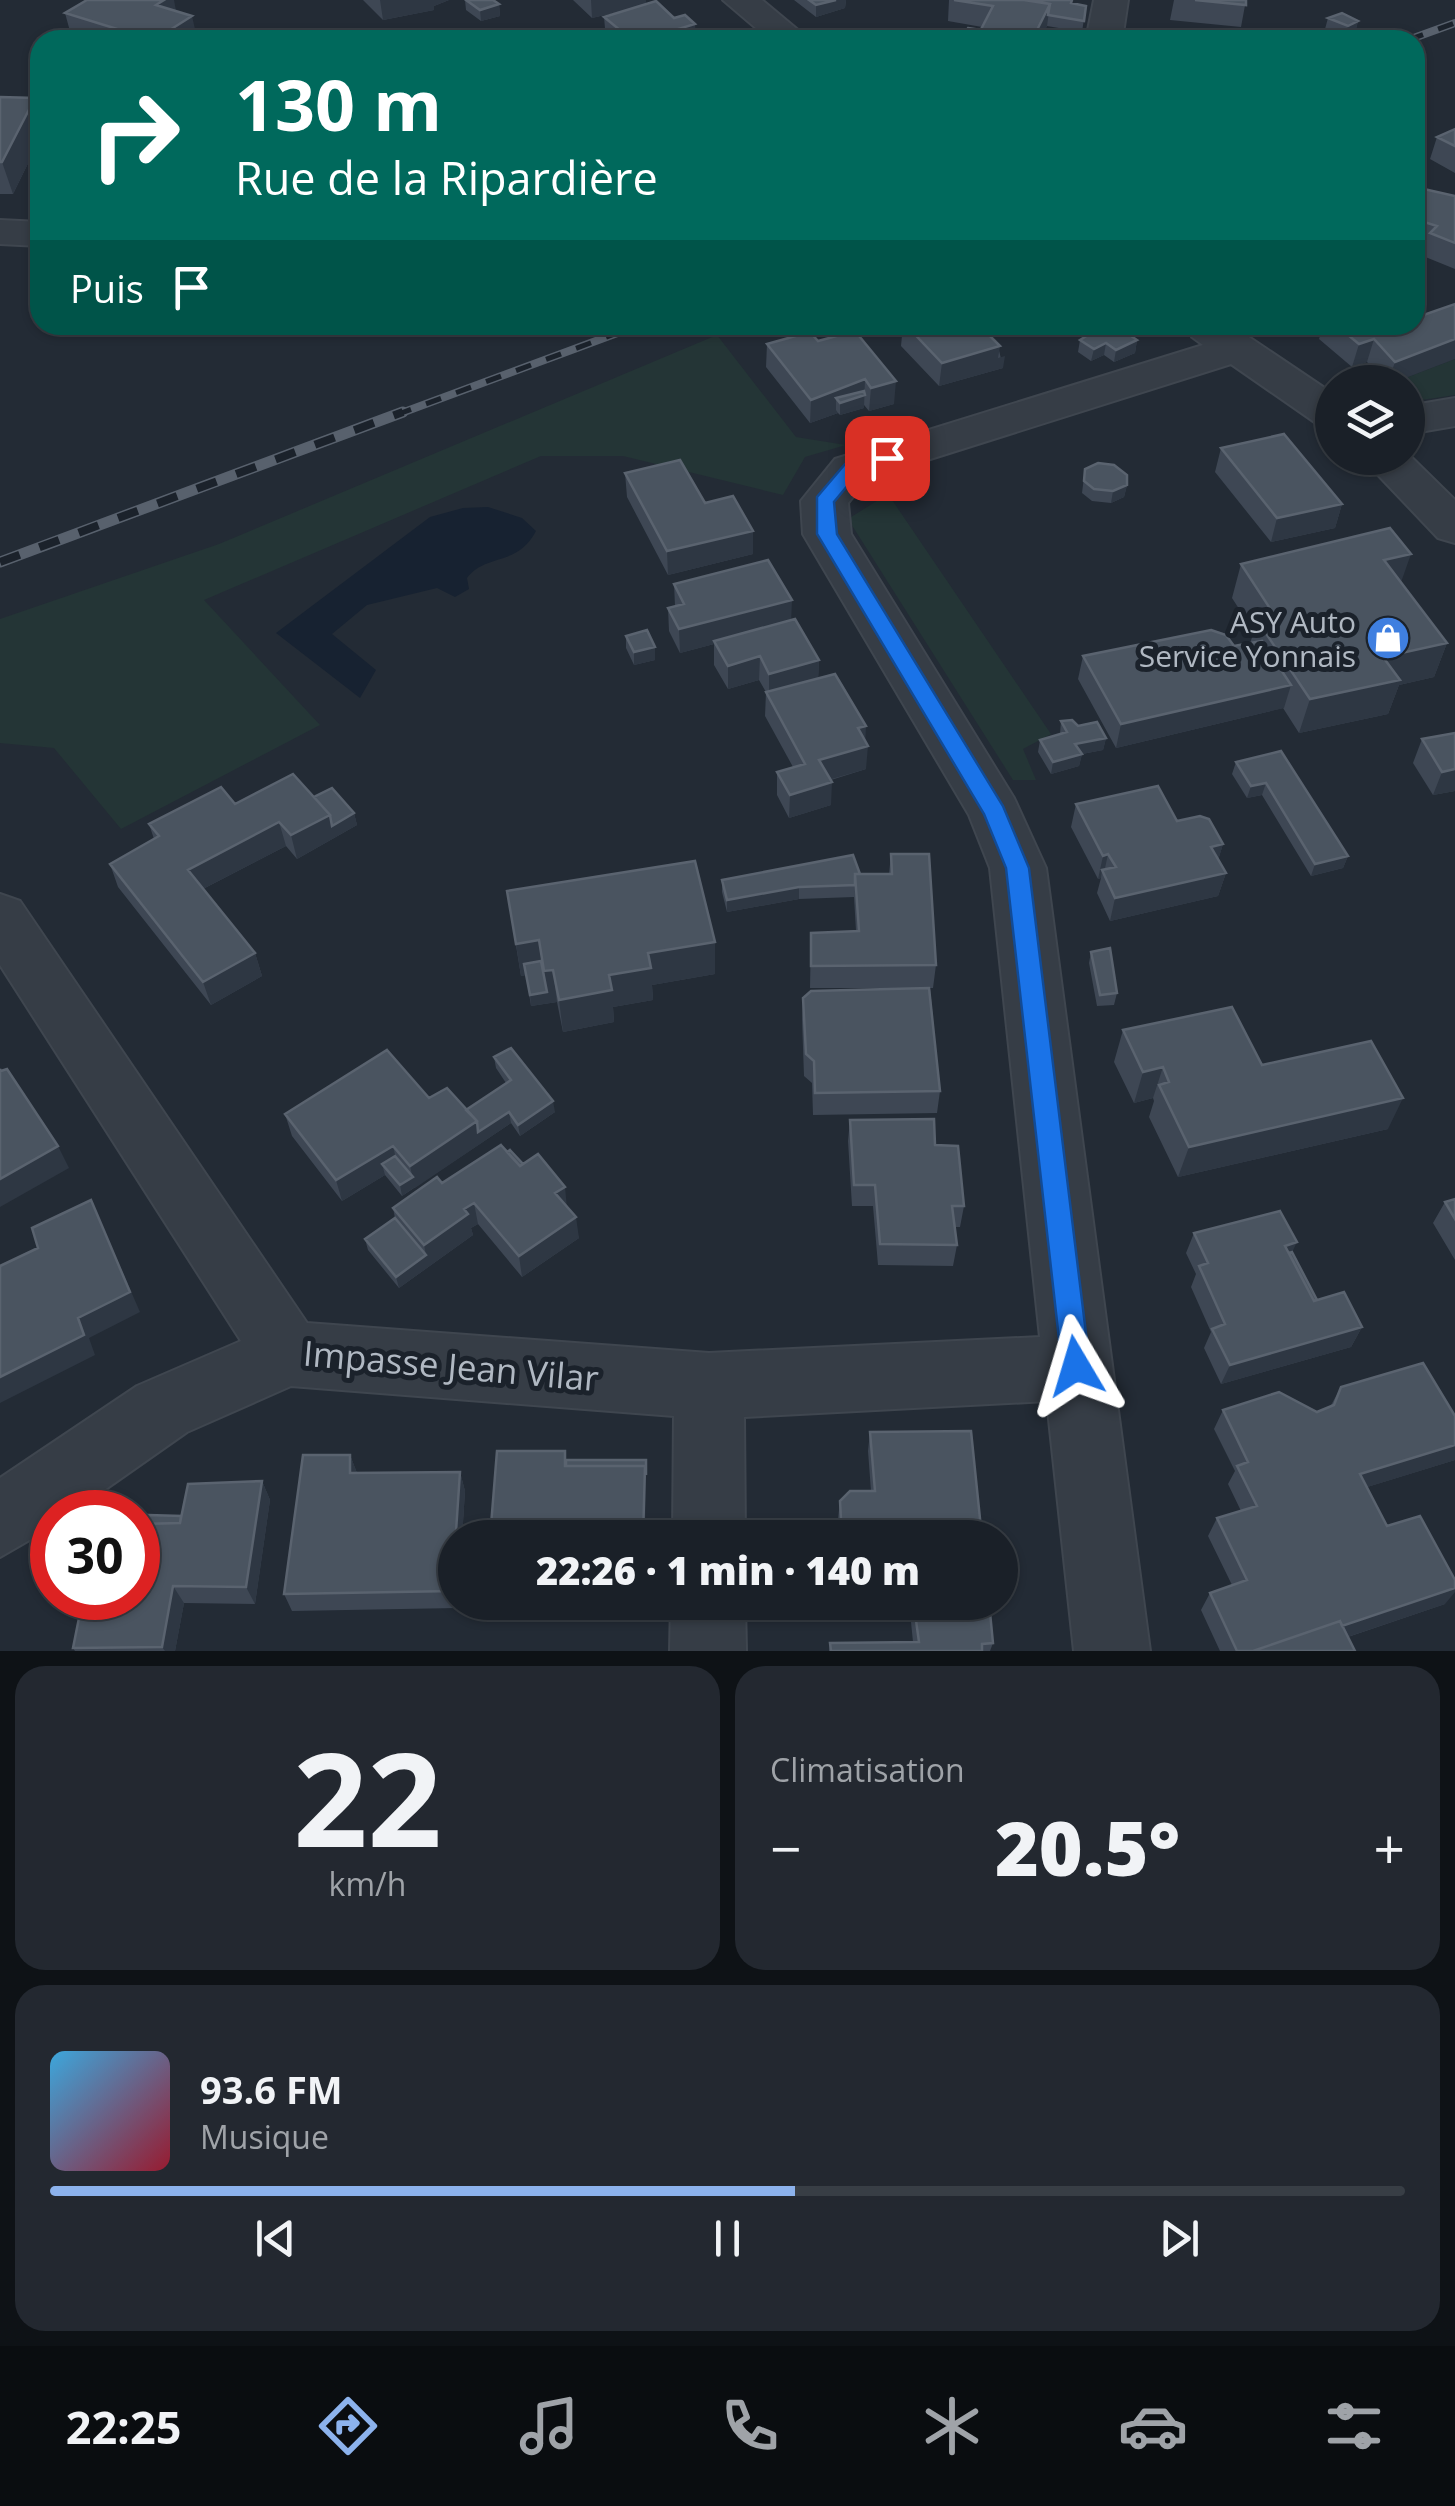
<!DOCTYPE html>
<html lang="fr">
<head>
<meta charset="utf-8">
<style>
	:root { --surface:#1a2028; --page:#232830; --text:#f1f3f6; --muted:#9fa3a8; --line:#383e45; --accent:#8cb2ec }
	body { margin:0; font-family:"Open Sans",sans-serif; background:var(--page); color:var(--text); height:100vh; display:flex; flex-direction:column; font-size:38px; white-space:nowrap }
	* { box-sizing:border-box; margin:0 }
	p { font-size:32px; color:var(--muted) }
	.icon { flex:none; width:55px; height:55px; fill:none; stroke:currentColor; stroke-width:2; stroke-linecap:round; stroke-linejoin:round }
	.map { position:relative; height:1651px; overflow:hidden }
	.details { display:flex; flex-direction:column; gap:15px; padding:15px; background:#0e1216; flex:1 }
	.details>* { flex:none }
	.top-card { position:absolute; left:30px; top:30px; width:1395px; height:305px; border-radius:30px; box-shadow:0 2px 8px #0004,0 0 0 2px var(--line); background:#00695c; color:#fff; overflow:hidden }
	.controls { position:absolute; left:1315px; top:365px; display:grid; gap:20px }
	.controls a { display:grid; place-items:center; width:110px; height:110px; border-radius:50%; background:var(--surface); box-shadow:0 2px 8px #0004,0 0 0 2px var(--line); font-size:50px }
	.speed { position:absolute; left:30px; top:1490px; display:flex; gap:20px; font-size:50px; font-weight:700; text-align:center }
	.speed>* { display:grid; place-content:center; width:130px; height:130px; border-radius:50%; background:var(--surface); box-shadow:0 2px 8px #0004,0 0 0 2px var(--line); line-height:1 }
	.speed .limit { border:15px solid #d22; background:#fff; color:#111 }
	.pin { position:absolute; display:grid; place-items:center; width:85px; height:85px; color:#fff; margin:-42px; border-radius:20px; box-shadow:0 5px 15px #0006 }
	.me { position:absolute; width:110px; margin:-55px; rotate:353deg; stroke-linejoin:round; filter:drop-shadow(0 0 8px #0008) }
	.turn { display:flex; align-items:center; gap:35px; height:210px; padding:0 40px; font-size:45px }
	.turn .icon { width:130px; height:130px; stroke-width:2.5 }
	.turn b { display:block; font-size:70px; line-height:85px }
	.then { display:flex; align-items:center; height:95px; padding:0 40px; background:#0003; gap:20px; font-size:38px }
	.big { font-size:75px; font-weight:800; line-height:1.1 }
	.details .widget { flex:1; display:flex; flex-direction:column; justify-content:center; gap:15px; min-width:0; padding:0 35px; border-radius:30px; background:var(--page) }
	.details .dial { align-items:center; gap:0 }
	.dial b { font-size:130px; line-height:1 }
	.song { display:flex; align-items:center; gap:30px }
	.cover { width:120px; height:120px; border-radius:15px; background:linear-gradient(135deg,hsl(200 70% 55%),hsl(350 70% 35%)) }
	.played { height:10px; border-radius:5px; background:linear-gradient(90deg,var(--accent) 55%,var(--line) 55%) }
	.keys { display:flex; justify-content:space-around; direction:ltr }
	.heat { display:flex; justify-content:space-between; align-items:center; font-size:55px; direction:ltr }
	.details .tiles { flex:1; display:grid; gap:15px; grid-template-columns:1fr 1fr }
	.widget:last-child { grid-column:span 2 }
	.trip { position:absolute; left:438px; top:1520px; width:580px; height:100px; border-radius:50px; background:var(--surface); box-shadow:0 2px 8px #0004,0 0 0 2px var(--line); font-weight:800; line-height:100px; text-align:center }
	.tab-bar { display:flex; height:160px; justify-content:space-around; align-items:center; background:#0a0d10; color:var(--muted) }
	.tab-bar .icon { width:70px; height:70px }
	.tab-bar .active { color:var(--accent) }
	.tab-bar b { font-size:45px; color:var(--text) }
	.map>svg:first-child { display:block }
</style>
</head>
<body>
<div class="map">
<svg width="1455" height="1651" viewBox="0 0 1455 1651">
	<rect width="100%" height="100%" fill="#232b35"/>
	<!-- green -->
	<path fill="#243536" d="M717,335L796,437L846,445L805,457L783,495L623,456H541L204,600L320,725L121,829L54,748L0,743V619L219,544Z
		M1455,359V395L1408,402V382H1395Z
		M888,494L1051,734L1023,749L1036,780H1013L848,519Z"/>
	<!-- water -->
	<path fill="#172231" d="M488,507L522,518L536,531C517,567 486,553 467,578L469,589L455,597L437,588L367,605L332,634L376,670L360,698L276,633L430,517L463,508Z"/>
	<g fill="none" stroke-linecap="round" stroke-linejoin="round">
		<!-- minor casing -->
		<g stroke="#3f464f" stroke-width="4">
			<path id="minor" d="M723,0H762L810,40H770Z
				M1094,0H1128L1122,40H1086Z
				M0,220L40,222V246L0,244Z
				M1188,325H1231L1332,393V427L1316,423L1231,364L867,479L848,503L851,534L1014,798L1046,868L1150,1651H1074L1047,1401L744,1417L745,1538H673L674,1416L291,1386L187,1432L73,1512H52V1527L0,1557V1478L137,1386L241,1341L0,965V894L20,901L307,1323L709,1353L1040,1337L990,868L969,815L803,534L801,501L835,459L1203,345L1192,337Z
				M1455,398V426L1408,434V406Z
				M1408,454L1455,500V543L1438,538L1362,458H1408Z
				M671,1602H745L746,1651H670Z"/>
		</g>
		<!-- minor -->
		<use href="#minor" fill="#363d46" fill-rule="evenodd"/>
		<!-- rail-far1 casing -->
		<g stroke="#58616d" stroke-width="8">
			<path id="rail-far1" d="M1408,40L1455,23
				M396,415L639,325"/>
		</g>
		<!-- rail casing -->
		<g stroke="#58616d" stroke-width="11">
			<path id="rail" d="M0,562L403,412"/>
		</g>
		<!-- rail-far1 -->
		<use href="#rail-far1" stroke="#1b222b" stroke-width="5" stroke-dasharray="16" stroke-linecap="butt"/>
		<!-- rail -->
		<use href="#rail" stroke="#1b222b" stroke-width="8" stroke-dasharray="21" stroke-linecap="butt"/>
	</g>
	<!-- wall -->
	<path fill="#3e4754" d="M363,0H449L434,6V10L383,20Z
		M465,0H493L499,4L500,16L481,21L466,10Z
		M573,0H646V4L696,40H606L604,17L642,6L592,18Z
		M794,0H846L845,8L816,17Z
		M949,0L1029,1L1086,6L1082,32L1047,26L1040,40H961L980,30L982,27L948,21Z
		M1174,0H1246L1241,27L1170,20Z
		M176,11L197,38L193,40H88L71,35L65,13Z
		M1328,18L1358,21L1355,33L1345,37L1325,29Z
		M0,97L35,98L40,114V139L13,194H0Z
		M1455,129V173L1430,159L1437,137Z
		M1415,187L1455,196V269L1423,256L1425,248L1415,244Z
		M759,325H797L767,334Z
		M903,325H979L999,350L1003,368L939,386L901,346Z
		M1323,325H1415L1395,382H1385L1367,362L1352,367L1319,339Z
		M1080,340H1137L1135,353L1114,362L1104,355L1091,361L1078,352Z
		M818,341L894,404L869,411L864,405V408L840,415L838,413L810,423L766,367L767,344Z
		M1221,448L1342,504L1335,528L1271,542L1215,472Z
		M1085,469L1127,485L1124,497L1111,503L1092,501L1082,493Z
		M625,473L705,503L753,531V554L668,575L627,497Z
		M1241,564L1401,583L1447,643L1434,677L1399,685L1388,714L1299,733L1283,708L1116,748L1078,679L1083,656L1234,646L1250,643L1254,632L1232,598Z
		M674,584L791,620L819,660L818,679L865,741L866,769L831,780V805L789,818L777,795V772L793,767L765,716L766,692L759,680L728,689L714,665V644L680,653L669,631L668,608L675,606Z
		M626,636L655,647V660L634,665L626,648Z
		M1061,721L1106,738L1103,750L1082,754L1079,766L1051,774L1038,752L1040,740L1060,734Z
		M1455,733V791L1433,795L1413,763L1422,739Z
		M1281,751L1348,856L1343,868L1311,876L1262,795L1247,798L1232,774L1236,762Z
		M314,797L354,813L357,825L297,859L286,846L203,889L255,953L262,976L211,1005L118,887L110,864L154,839L149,824L235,804Z
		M1076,804L1177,821L1223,844L1218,860L1226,873L1218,896L1110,921L1097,893L1101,878L1098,879L1071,827Z
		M891,854L936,965L933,988H930L940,1091L937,1113L813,1115L812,1083L804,1076L802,1020L803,998L919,988H810L811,933L856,931L854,897L799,899L727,912L722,892V880L889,874Z
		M507,891L715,942V974L652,985L653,1000L613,1007L614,1022L563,1032L557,1002L531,1006L526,975L521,976Z
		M1091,952L1117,993L1114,1005L1097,1006L1089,963Z
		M1123,1030L1262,1065L1388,1129L1178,1177L1149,1117L1154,1101L1153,1098L1134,1103L1114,1062Z
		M494,1057L555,1112L520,1136L511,1123L402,1196L385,1175L342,1201L292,1136L285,1114L429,1098L466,1110L506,1083L496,1068Z
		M850,1120L935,1145L964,1206L960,1227H955L957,1245L953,1266L878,1265L873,1206H852L848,1141Z
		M507,1152L523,1164L567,1206L579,1238L522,1277L478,1224L471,1228L473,1235L399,1288L368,1250L365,1239L395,1218L393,1208Z
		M1455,1199V1260L1433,1223L1445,1202Z
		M1194,1233L1292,1252L1317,1300L1362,1327L1351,1347L1221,1384L1204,1348L1211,1332L1191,1287L1196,1274L1186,1253Z
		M1341,1387L1455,1416V1460L1367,1487L1387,1526L1445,1604L1348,1637L1355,1651H1220L1201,1610L1210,1593L1232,1585L1208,1536L1217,1518L1241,1511L1228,1484L1235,1471L1214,1429L1223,1410L1317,1412L1330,1407Z
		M870,1432L982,1538H839L838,1519L840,1501L871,1491L868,1451Z
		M350,1455L357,1473L460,1472L465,1491L462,1538H455V1602H457V1608L292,1611L284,1594Z
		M262,1481L270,1500L255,1604L184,1603L175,1651H75L73,1648L146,1524L181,1516Z
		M878,1602H989L993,1643L990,1651H829L830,1643L913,1642L911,1622H880Z"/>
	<!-- shaded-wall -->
	<path fill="#2e3743" d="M164,0H174L177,16L156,5Z
		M380,0H449L434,6V10L383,20Z
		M591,0H646V5L592,18Z
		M836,0H846L845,8L816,17V5Z
		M499,4L500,16L481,21L480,10Z
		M1050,4L1047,26L1040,40H1032Z
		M192,16L197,38L193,40H154Z
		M1358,21L1355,33L1345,37L1348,26Z
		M695,24L696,40H642Z
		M35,98L40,114V139L13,194L2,162Z
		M767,325H797L767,334Z
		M1374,339L1367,362L1352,367L1359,344Z
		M1455,339V359L1395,382H1388L1395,362Z
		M1137,340L1135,353L1114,362L1116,350Z
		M1106,343L1104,355L1091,361L1094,349Z
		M1000,346L998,358L1005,356L1003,368L939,386L942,363Z
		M865,379L864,408L840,415V403L836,398V410L838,413L810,423L811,400Z
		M896,381L894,404L869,411L871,388Z
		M1127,485L1124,497L1111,503L1113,491Z
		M1342,504L1335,528L1271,542L1277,518Z
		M753,531V554L668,575L667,551Z
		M1411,554L1399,588L1384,560Z
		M792,600L791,624L714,641V644L680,653L679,629Z
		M1447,643L1434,677L1399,685L1388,714L1299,733L1310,699L1383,657Z
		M655,647V660L634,665V652Z
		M760,656L759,680L728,689V666Z
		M819,660L818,684L769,697V674Z
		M1291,685L1284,708L1116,748L1121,724Z
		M866,726L865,747L868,746L866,769L818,783L819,760L858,728Z
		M1106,738L1103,750L1082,754L1079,766L1051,774L1053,762L1075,744Z
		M1455,769V791L1433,795L1442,772Z
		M832,782L831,805L789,818L790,795Z
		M1266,783L1262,795L1247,798L1251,786Z
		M354,813L357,825L297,859L291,835L330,815Z
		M279,822L286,846L195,893L188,870Z
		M1223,844L1216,867L1211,847Z
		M1108,854L1104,873L1102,870L1101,878L1098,879L1103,856Z
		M1348,856L1343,868L1311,876L1315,864Z
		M1226,873L1218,896L1110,921L1115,898Z
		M799,887V899L727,912V900Z
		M539,940L543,972L521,976L516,944Z
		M715,942V974L652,985L653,1000L613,1007L614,1022L563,1032L559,1000L648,953Z
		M255,953L262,976L211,1005L203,982Z
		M553,970L557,1002L531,1006L530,995L547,992L544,971Z
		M1163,1067L1153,1098L1134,1103L1143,1072Z
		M1403,1098L1388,1129L1178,1177L1189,1147Z
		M553,1101L555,1112L520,1136L518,1125Z
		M509,1112L511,1123L415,1188L410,1166L477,1121Z
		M58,1146L69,1168L0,1207V1179Z
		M393,1146L398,1167L382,1164L385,1175L342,1201L336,1180Z
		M413,1177L415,1187L402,1196L400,1185Z
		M565,1187L567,1208L555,1193Z
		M91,1200L140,1312L89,1338L95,1355L0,1403V1377L78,1318Z
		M474,1203L478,1224L471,1228L473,1235L399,1288L396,1277L426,1255L424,1245L464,1209Z
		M576,1217L579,1238L522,1277L519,1256Z
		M1297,1242L1287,1263L1285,1246Z
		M1362,1327L1351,1347L1221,1384L1230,1365Z
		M1455,1445V1460L1348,1493L1360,1474Z
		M350,1455L357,1473H350Z
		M646,1460L645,1538H643L645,1466Z
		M460,1472L465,1491L462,1538H456Z
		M262,1481L270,1500L255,1604L246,1587Z
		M455,1546V1602L452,1591Z
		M173,1586L184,1603L175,1651H165L162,1647Z
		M1455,1588V1592L1445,1604L1306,1651H1269Z"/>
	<!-- building -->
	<path fill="#4a5460" stroke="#5a636f" stroke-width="2.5" d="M87,0H164L156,5L192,16L154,40H100L117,29L65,13Z
		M466,0H493L499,4L480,10Z
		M809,0H836L816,5Z
		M954,0H1024L1050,4L1032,40H982L976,39L993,6Z
		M1030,0H1072L1071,3L1086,6L1084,21L1048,15L1050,4Z
		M1195,0H1246V5Z
		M656,1L674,18L685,15L695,24L642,40H632L604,17Z
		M1342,13L1358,21L1348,26L1328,18Z
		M968,28L981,30L975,40H961Z
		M1215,33L1227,40H1196Z
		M0,97L35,98L2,162H0Z
		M1455,129V146L1437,137Z
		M1415,187L1455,196V243L1430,233L1437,226L1415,219Z
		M1455,304V339L1395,362L1374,339L1359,344L1336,325H1415V318Z
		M906,325H979L1000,346L942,363Z
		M1104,325H1115L1137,340L1116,350L1106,343L1094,349L1080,340Z
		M855,331L896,381L871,388L865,379L811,400L767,344L810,332L818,341Z
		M864,391L865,395L840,403L836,398Z
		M1284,434L1342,504L1277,518L1221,448Z
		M680,460L705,503L733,496L753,531L667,551L625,473Z
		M1098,463L1114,465L1127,475V485L1113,491L1094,489L1084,481L1085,469Z
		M1390,528L1411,554L1384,560L1447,643L1383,657L1400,680L1310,699L1257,620L1275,616L1241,564Z
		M768,560L792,600L679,629L668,608L684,604L674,584Z
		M795,619L819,660L769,674L760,656L728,666L714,641Z
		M647,630L655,647L634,652L626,636Z
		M1211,630L1226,635L1234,646L1262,641L1291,685L1121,724L1083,656Z
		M835,674L866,726L858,728L868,746L819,760L832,782L790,795L777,772L805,764L766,692Z
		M1072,720L1078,726L1097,722L1106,738L1075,744L1082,754L1053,762L1040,740L1067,732L1061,721Z
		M1455,733V769L1442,772L1422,739Z
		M1281,751L1348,856L1315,864L1266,783L1251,786L1236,762Z
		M293,774L330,815L291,835L279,822L188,870L255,953L203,982L110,864L159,836L149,824L221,787L235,804Z
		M1158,786L1177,821L1200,816L1209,819L1223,844L1211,847L1226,873L1115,898L1102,870L1116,867L1108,854L1103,856L1076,804Z
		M332,788L354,813L332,826L330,815L314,797Z
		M891,854H929L936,965L811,966V933L859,931L855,874H892Z
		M853,855L860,874H855V885L799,887L727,900L722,880Z
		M695,861L715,942L648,953L651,968L609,975L612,990L559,1000L553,970L544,971L539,940L516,944L507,891Z
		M1110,948L1117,993L1100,995L1091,952Z
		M541,961L547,992L530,995L524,964Z
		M929,988L940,1091L815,1093L814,1061L806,1054L803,998L811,991Z
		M1232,1007L1262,1065L1371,1041L1403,1098L1189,1147L1159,1085L1169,1082L1163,1067L1143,1072L1123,1030Z
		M511,1048L553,1101L518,1125L509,1112L478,1132L477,1121L466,1110L511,1080L494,1057Z
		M387,1050L429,1098L447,1088L477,1121L410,1166L393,1146L336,1180L285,1114Z
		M0,1069L1,1071L7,1069L58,1146L0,1179Z
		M934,1119L935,1145L958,1146L964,1206H952L957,1245L880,1244L875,1185H854L850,1120Z
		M501,1145L520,1166L538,1154L565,1187L555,1193L576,1217L519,1256L474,1203L464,1209L468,1214L424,1245L393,1208L437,1177L442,1183Z
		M510,1150L523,1164L520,1166L507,1152Z
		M395,1156L413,1177L400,1185L382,1164Z
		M1455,1199V1219L1445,1202Z
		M91,1200L130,1292L78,1318L84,1335L0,1377V1266L38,1248L32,1228Z
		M1280,1211L1297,1242L1285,1246L1314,1301L1344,1292L1362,1327L1230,1365L1212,1329L1225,1324L1199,1266L1208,1263L1194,1233Z
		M395,1218L426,1255L396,1277L365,1239Z
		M1292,1252L1317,1300L1314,1301L1289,1253Z
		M1423,1363L1455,1416V1445L1360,1474L1387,1526L1420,1516L1455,1580V1588L1342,1626L1340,1621L1253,1651H1237L1210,1593L1247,1580L1217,1518L1257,1506L1237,1466L1248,1462L1223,1410L1279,1392L1317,1412L1334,1405L1341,1387Z
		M971,1431L982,1538H842L840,1501L850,1491H875L870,1432Z
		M497,1451H565V1466H645L643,1538H490Z
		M303,1455H350V1473L460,1472L452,1591L284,1594Z
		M566,1460H646V1475L645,1466H566Z
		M262,1481L246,1587L173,1586L162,1647L73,1648L83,1598H138V1524L180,1523L188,1484Z
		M148,1515L181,1516L180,1523L146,1524Z
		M882,1602H989L993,1643L982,1644V1651H831L830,1643L919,1642L914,1606H882Z
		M1340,1621L1355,1651H1253Z"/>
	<!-- route -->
	<path fill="#1a73e8" stroke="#114b97" stroke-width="2.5" d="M887,452L893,453V462L858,473L834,502L837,534L1003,806L1029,868L1090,1366L1086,1376L1076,1380L1066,1376L1062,1366L1006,868L984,814L817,534V497L845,464Z"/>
	<!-- icons -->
	<defs>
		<g id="shop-disc" transform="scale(2.25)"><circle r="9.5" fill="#3f7fe0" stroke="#1b222b"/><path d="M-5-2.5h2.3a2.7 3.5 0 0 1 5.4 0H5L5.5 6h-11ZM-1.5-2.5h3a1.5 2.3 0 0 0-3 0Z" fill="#fff"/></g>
	</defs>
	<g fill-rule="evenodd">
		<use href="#shop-disc" x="1388" y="638"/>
	</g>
	<g text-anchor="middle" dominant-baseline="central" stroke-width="10" stroke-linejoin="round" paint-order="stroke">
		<!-- poi labels -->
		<g font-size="30" fill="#b0b8c2" stroke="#1b222b" text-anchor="end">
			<text x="1356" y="621">ASY Auto<tspan x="1356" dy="34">Service Yonnais</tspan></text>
		</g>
		<!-- near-street labels -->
		<g font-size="35" fill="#b0b8c2" stroke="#1b222b">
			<text transform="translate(451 1365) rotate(5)">Impasse Jean Vilar</text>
		</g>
	</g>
</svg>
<div class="controls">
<a><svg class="icon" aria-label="layers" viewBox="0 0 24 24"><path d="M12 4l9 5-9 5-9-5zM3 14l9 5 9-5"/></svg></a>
</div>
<div class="speed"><div class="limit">30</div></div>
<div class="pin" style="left:887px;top:458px;background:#d93025"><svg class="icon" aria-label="arrive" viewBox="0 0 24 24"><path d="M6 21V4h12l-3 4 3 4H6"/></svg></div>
<svg class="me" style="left:1076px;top:1366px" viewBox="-20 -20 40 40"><path d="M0-17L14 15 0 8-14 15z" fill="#1a73e8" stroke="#fff" stroke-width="4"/></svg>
<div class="trip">22:26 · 1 min · 140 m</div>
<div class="top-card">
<div class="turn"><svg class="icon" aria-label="right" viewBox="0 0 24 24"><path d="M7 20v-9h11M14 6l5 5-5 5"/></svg><div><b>130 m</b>Rue de la Ripardière</div></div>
<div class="then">Puis<svg class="icon" aria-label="arrive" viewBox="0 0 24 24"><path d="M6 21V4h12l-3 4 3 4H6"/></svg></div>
</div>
</div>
<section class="details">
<div class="tiles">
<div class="widget dial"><b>22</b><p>km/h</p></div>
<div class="widget"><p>Climatisation</p>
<div class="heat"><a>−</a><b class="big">20.5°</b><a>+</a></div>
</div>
<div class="widget">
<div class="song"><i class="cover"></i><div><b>93.6 FM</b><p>Musique</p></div></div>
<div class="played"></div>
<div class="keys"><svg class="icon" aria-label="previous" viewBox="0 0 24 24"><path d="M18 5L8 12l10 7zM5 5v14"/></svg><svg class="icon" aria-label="pause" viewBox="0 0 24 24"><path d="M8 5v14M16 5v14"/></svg><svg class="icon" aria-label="next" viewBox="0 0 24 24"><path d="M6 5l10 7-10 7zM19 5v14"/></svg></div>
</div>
</div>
</section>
<nav class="tab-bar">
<b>22:25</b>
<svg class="icon active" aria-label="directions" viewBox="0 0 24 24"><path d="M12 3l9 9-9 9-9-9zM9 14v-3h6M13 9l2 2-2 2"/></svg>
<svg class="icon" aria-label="music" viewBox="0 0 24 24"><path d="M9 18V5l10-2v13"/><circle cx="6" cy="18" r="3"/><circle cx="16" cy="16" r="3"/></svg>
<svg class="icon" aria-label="phone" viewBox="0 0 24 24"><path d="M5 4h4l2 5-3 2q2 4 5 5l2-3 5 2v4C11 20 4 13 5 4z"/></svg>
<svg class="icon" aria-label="climate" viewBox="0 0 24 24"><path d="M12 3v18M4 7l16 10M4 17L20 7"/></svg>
<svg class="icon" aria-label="car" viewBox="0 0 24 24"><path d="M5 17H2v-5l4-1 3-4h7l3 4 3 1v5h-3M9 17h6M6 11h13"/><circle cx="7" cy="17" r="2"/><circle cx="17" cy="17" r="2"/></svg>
<svg class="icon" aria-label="filters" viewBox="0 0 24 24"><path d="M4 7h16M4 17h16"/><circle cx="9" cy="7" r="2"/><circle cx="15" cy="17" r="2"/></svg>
</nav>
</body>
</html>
